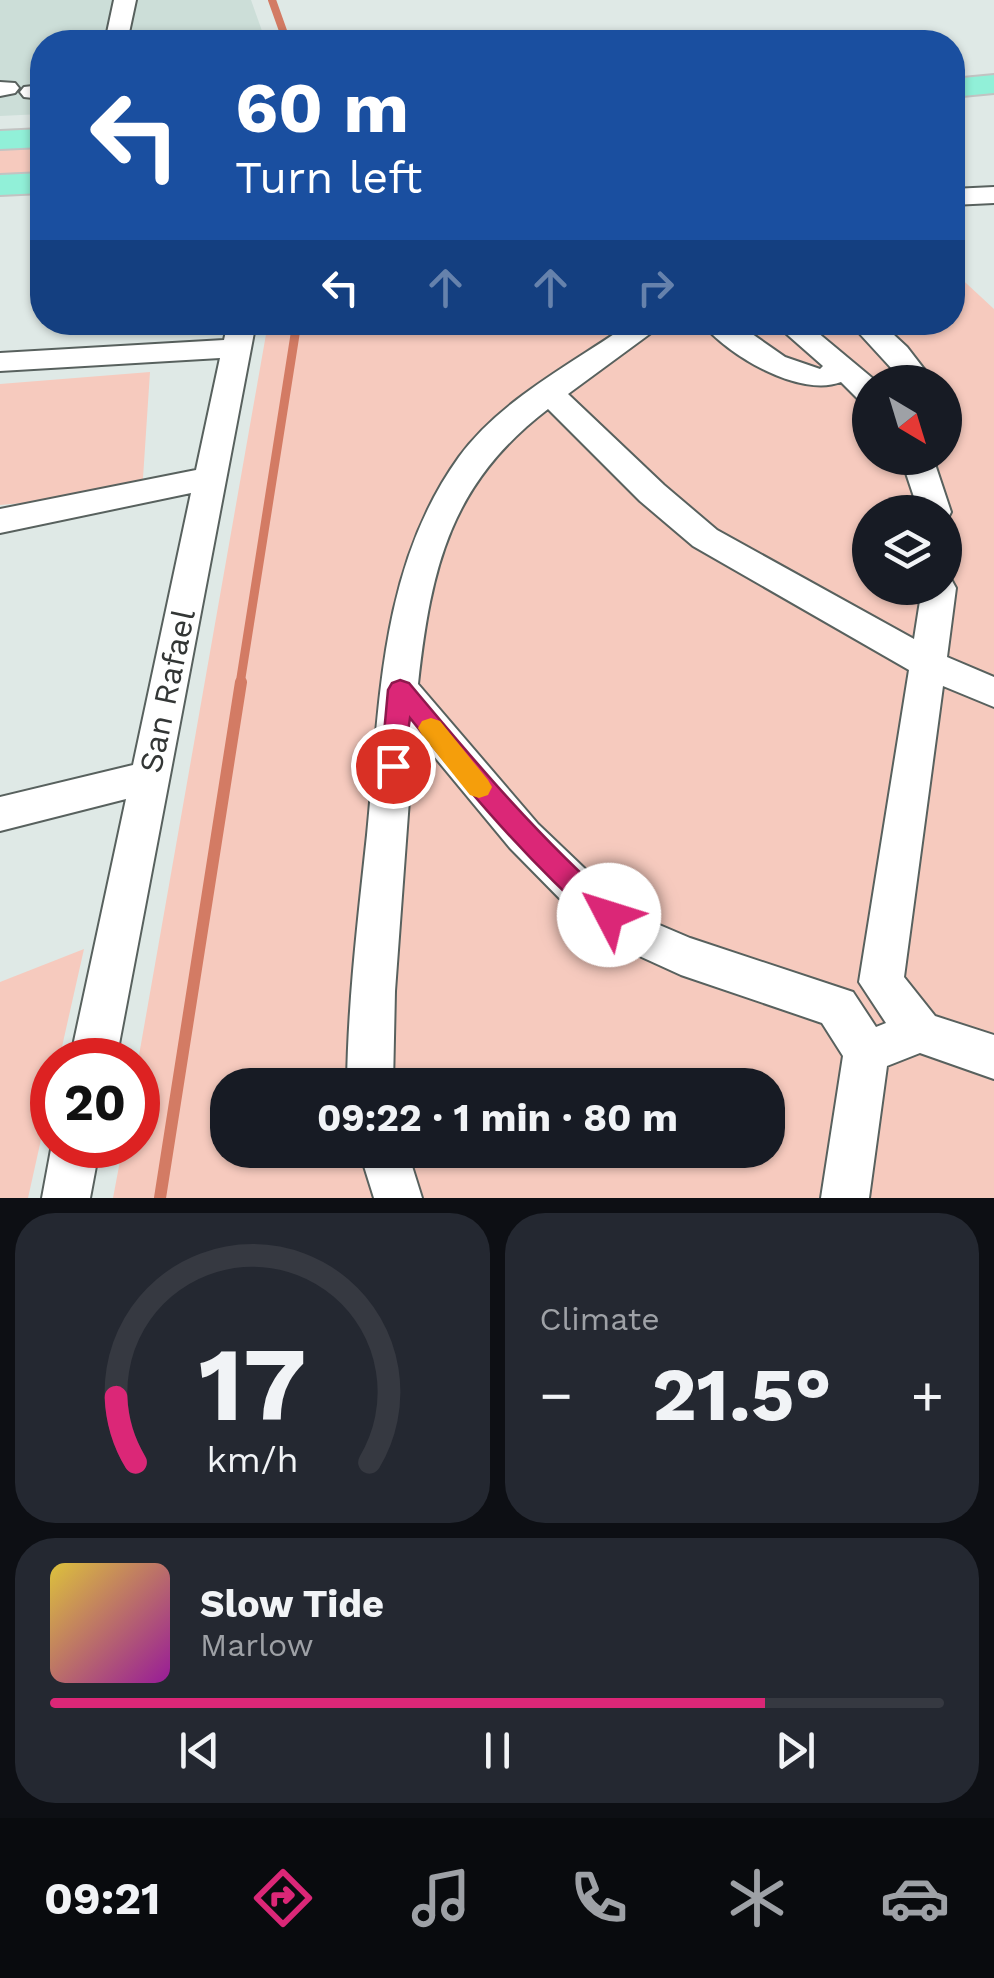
<!DOCTYPE html>
<html lang="en">
<head>
<meta charset="utf-8">
<style>
	:root { --surface:#171b24; --page:#242831; --text:#f1f3f6; --muted:#9ea1a6; --line:#363941; --accent:#db2777 }
	body { margin:0; font-family:"Work Sans",sans-serif; background:var(--page); color:var(--text); height:100vh; display:flex; flex-direction:column; font-size:38px; white-space:nowrap }
	* { box-sizing:border-box; margin:0 }
	p { font-size:32px; color:var(--muted) }
	.icon { flex:none; width:55px; height:55px; fill:none; stroke:currentColor; stroke-width:2; stroke-linecap:round; stroke-linejoin:round }
	.map { position:relative; height:1198px; overflow:hidden }
	.sheet { display:flex; flex-direction:column; gap:15px; padding:15px; background:#0d0f14; flex:1 }
	.sheet>* { flex:none }
	.guide { position:absolute; left:30px; top:30px; width:935px; height:305px; border-radius:40px; box-shadow:0 2px 8px #0004; background:#1a4fa0; color:#fff; overflow:hidden }
	.needle { width:65px; rotate:142deg }
	.tools { position:absolute; left:852px; top:365px; display:grid; gap:20px }
	.tools a { display:grid; place-items:center; width:110px; height:110px; border-radius:50%; background:var(--surface); box-shadow:0 2px 8px #0004; font-size:50px }
	.speed { position:absolute; left:30px; top:1038px; display:flex; gap:20px; font-size:50px; font-weight:700; text-align:center }
	.speed>* { display:grid; place-content:center; width:130px; height:130px; border-radius:50%; background:var(--surface); box-shadow:0 2px 8px #0004; line-height:1 }
	.speed .limit { border:15px solid #d22; background:#fff; color:#111 }
	.pin { position:absolute; display:grid; place-items:center; width:85px; height:85px; color:#fff; margin:-42px; border:5px solid #fff; border-radius:50%; box-shadow:0 2px 10px #0007 }
	.me { position:absolute; width:110px; margin:-55px; rotate:310deg; stroke-linejoin:round; filter:drop-shadow(0 0 8px #0008) }
	.turn { display:flex; align-items:center; gap:35px; height:210px; padding:0 40px; font-size:45px }
	.turn .icon { width:130px; height:130px; stroke-width:2.5 }
	.turn b { display:block; font-size:70px; line-height:85px }
	.lanes { display:flex; align-items:center; height:95px; padding:0 40px; background:#0003; justify-content:center; gap:50px; direction:ltr }
	.lanes .off { opacity:.35 }
	.big { font-size:75px; font-weight:700; line-height:1.1 }
	.sheet .card { flex:1; display:flex; flex-direction:column; justify-content:center; gap:15px; min-width:0; padding:0 35px; border-radius:40px; background:var(--page) }
	.sheet .dial { align-items:center; gap:0 }
	.dial svg { height:260px; overflow:visible; fill:none; stroke:var(--line); stroke-width:7; stroke-linecap:round; text-anchor:middle }
	.dial text { fill:var(--text); stroke:none }
	.song { display:flex; align-items:center; gap:30px }
	.cover { width:120px; height:120px; border-radius:15px; background:linear-gradient(135deg,hsl(50 70% 55%),hsl(300 70% 35%)) }
	.played { height:10px; border-radius:5px; background:linear-gradient(90deg,var(--accent) 80%,var(--line) 80%) }
	.keys { display:flex; justify-content:space-around; direction:ltr }
	.heat { display:flex; justify-content:space-between; align-items:center; font-size:55px; direction:ltr }
	.sheet .tiles { flex:1; display:grid; gap:15px; grid-template-columns:1fr 1fr }
	.card:last-child { grid-column:span 2 }
	.trip { position:absolute; left:210px; top:1068px; width:575px; height:100px; border-radius:40px; background:var(--surface); box-shadow:0 2px 8px #0004; font-weight:700; line-height:100px; text-align:center }
	.tabs { display:flex; height:160px; justify-content:space-around; align-items:center; background:#090b0e; color:var(--muted) }
	.tabs .icon { width:70px; height:70px }
	.tabs .selected { color:var(--accent) }
	.tabs b { font-size:45px; color:var(--text) }
	.map>svg:first-child { display:block }
</style>
</head>
<body>
<div class="map">
<svg width="994" height="1198" viewBox="0 0 994 1198">
	<rect width="100%" height="100%" fill="#dfe9e6"/>
	<!-- built -->
	<path fill="#ccded8" d="M0,0H251L266,42H42V114L0,116Z"/>
	<!-- green -->
	<path fill="#f6cabe" fill-rule="evenodd" d="M42,145V175L0,177V148Z
		M953,271L994,309V1198H113L123,1145H138V1061L268,323L952,322ZM870,382H945V458H870ZM870,512H945V588H870ZM228,1085H768V1150H228Z
		M150,372L142,493L0,505V384Z
		M84,949L59,1060H52V1090L28,1198H0V982Z"/>
	<g fill="none" stroke-linecap="round" stroke-linejoin="round">
		<!-- stream-far2 -->
		<path stroke="#d37b64" stroke-width="8" d="M272,0L287,42"/>
		<!-- stream-far1 -->
		<path stroke="#d37b64" stroke-width="9" d="M240,684L297,322"/>
		<!-- stream -->
		<path stroke="#d37b64" stroke-width="12" d="M160,1198L241,682"/>
		<!-- minor casing -->
		<g stroke="#58615e" stroke-width="4">
			<path id="minor" d="M114,0H136L127,42H105Z
				M0,82L15,83L19,88L15,93L0,96Z
				M42,85V99L24,97L20,92L24,87Z
				M994,187V203L952,205V189Z
				M228,322H256L116,1060H70L126,799L0,831V797L133,765L191,493L0,533V509L196,470L220,358L0,371V353L224,340Z
				M632,322H666L568,394L664,485L717,530L914,639L922,588H945V577L951,579L956,588L947,657L994,677V707L943,686L904,977L935,1016L994,1035V1079L920,1053L887,1066L869,1198H821L843,1056L822,1023L681,975L613,944L574,913L510,848L414,732L395,991L393,1085H347C348,1001 358,919 367,835C380,705 379,568 459,457C501,399 575,362 632,322ZM548,409L640,501L693,546L909,670L859,982L886,1023L876,1027L853,992L690,938L643,918L604,887L538,824L418,684C431,567 450,484 548,409Z
				M701,322H735L785,357L820,369L823,366L773,322H805L877,382H870V403L859,400L841,382C800,398 727,355 701,322Z
				M849,322H880L907,347L934,382H904Z
				M901,458H933L951,512L947,520L945,512H919Z
				M52,1144L100,1145L90,1198H42Z
				M359,1150H407L422,1198H374Z"/>
		</g>
		<!-- major casing -->
		<g stroke="#c2c3c2" stroke-width="4">
			<path id="major" d="M994,75V93L952,97V79Z
				M42,129V147L0,149V131Z
				M42,173V193L0,195V175Z"/>
		</g>
		<!-- minor -->
		<use href="#minor" fill="#fff" fill-rule="evenodd"/>
		<!-- major -->
		<use href="#major" fill="#91f0d8" fill-rule="evenodd"/>
	</g>
	<!-- route -->
	<path fill="#db2777" stroke="#8e194d" stroke-width="2.5" d="M400,680L409,683C475,762 540,839 618,907L623,915L618,924L609,927L599,924C528,861 469,792 410,718L402,773L393,776L384,773L381,766L388,690L392,683Z"/>
	<!-- slow -->
	<path fill="#f59e0b" d="M431,718L440,721L488,780L492,787L488,795L479,798L470,795L422,735L418,728L422,721Z"/>
	<g text-anchor="middle" dominant-baseline="central" stroke-width="8" stroke-linejoin="round" paint-order="stroke">
		<!-- street labels -->
		<g font-size="32" fill="#333635" stroke="#fff">
			<text transform="translate(167 691) rotate(-78)">San Rafael</text>
		</g>
	</g>
</svg>
<div class="tools">
<a><svg class="needle" viewBox="-14 -14 28 28"><path d="M0-13l5 13h-10z" fill="#e53935"/><path d="M0 13l5-13h-10z" fill="#9ea1a6"/></svg></a>
<a><svg class="icon" aria-label="layers" viewBox="0 0 24 24"><path d="M12 4l9 5-9 5-9-5zM3 14l9 5 9-5"/></svg></a>
</div>
<div class="speed"><div class="limit">20</div></div>
<div class="pin" style="left:393px;top:766px;background:#d93025"><svg class="icon" aria-label="arrive" viewBox="0 0 24 24"><path d="M6 21V4h12l-3 4 3 4H6"/></svg></div>
<svg class="me" style="left:609px;top:915px" viewBox="-20 -20 40 40"><circle r="19" fill="#fff"/><path d="M0-13L10 11 0 6-10 11z" fill="#db2777"/></svg>
<div class="trip">09:22 · 1 min · 80 m</div>
<div class="guide">
<div class="turn"><svg class="icon" aria-label="left" viewBox="0 0 24 24"><path d="M17 20v-9H6M10 6l-5 5 5 5"/></svg><div><b>60 m</b>Turn left</div></div>
<div class="lanes"><svg class="icon" aria-label="left" viewBox="0 0 24 24"><path d="M17 20v-9H6M10 6l-5 5 5 5"/></svg><svg class="icon off" aria-label="ahead" viewBox="0 0 24 24"><path d="M12 20V5M6 11l6-6 6 6"/></svg><svg class="icon off" aria-label="ahead" viewBox="0 0 24 24"><path d="M12 20V5M6 11l6-6 6 6"/></svg><svg class="icon off" aria-label="right" viewBox="0 0 24 24"><path d="M7 20v-9h11M14 6l5 5-5 5"/></svg></div>
</div>
</div>
<section class="sheet">
<div class="tiles">
<div class="card dial"><svg viewBox="0 0 100 80">
<path d="M14 69A42 42 0 1 1 86 69"/>
<path d="M14 69A42 42 0 0 1 8 49" stroke="#db2777"/>
<text x="50" y="56" font-size="32" font-weight="700">17</text>
<text x="50" y="72" font-size="11">km/h</text>
</svg></div>
<div class="card"><p>Climate</p>
<div class="heat"><a>−</a><b class="big">21.5°</b><a>+</a></div>
</div>
<div class="card">
<div class="song"><i class="cover"></i><div><b>Slow Tide</b><p>Marlow</p></div></div>
<div class="played"></div>
<div class="keys"><svg class="icon" aria-label="previous" viewBox="0 0 24 24"><path d="M18 5L8 12l10 7zM5 5v14"/></svg><svg class="icon" aria-label="pause" viewBox="0 0 24 24"><path d="M8 5v14M16 5v14"/></svg><svg class="icon" aria-label="next" viewBox="0 0 24 24"><path d="M6 5l10 7-10 7zM19 5v14"/></svg></div>
</div>
</div>
</section>
<nav class="tabs">
<b>09:21</b>
<svg class="icon selected" aria-label="directions" viewBox="0 0 24 24"><path d="M12 3l9 9-9 9-9-9zM9 14v-3h6M13 9l2 2-2 2"/></svg>
<svg class="icon" aria-label="music" viewBox="0 0 24 24"><path d="M9 18V5l10-2v13"/><circle cx="6" cy="18" r="3"/><circle cx="16" cy="16" r="3"/></svg>
<svg class="icon" aria-label="phone" viewBox="0 0 24 24"><path d="M5 4h4l2 5-3 2q2 4 5 5l2-3 5 2v4C11 20 4 13 5 4z"/></svg>
<svg class="icon" aria-label="climate" viewBox="0 0 24 24"><path d="M12 3v18M4 7l16 10M4 17L20 7"/></svg>
<svg class="icon" aria-label="car" viewBox="0 0 24 24"><path d="M5 17H2v-5l4-1 3-4h7l3 4 3 1v5h-3M9 17h6M6 11h13"/><circle cx="7" cy="17" r="2"/><circle cx="17" cy="17" r="2"/></svg>
</nav>
</body>
</html>
